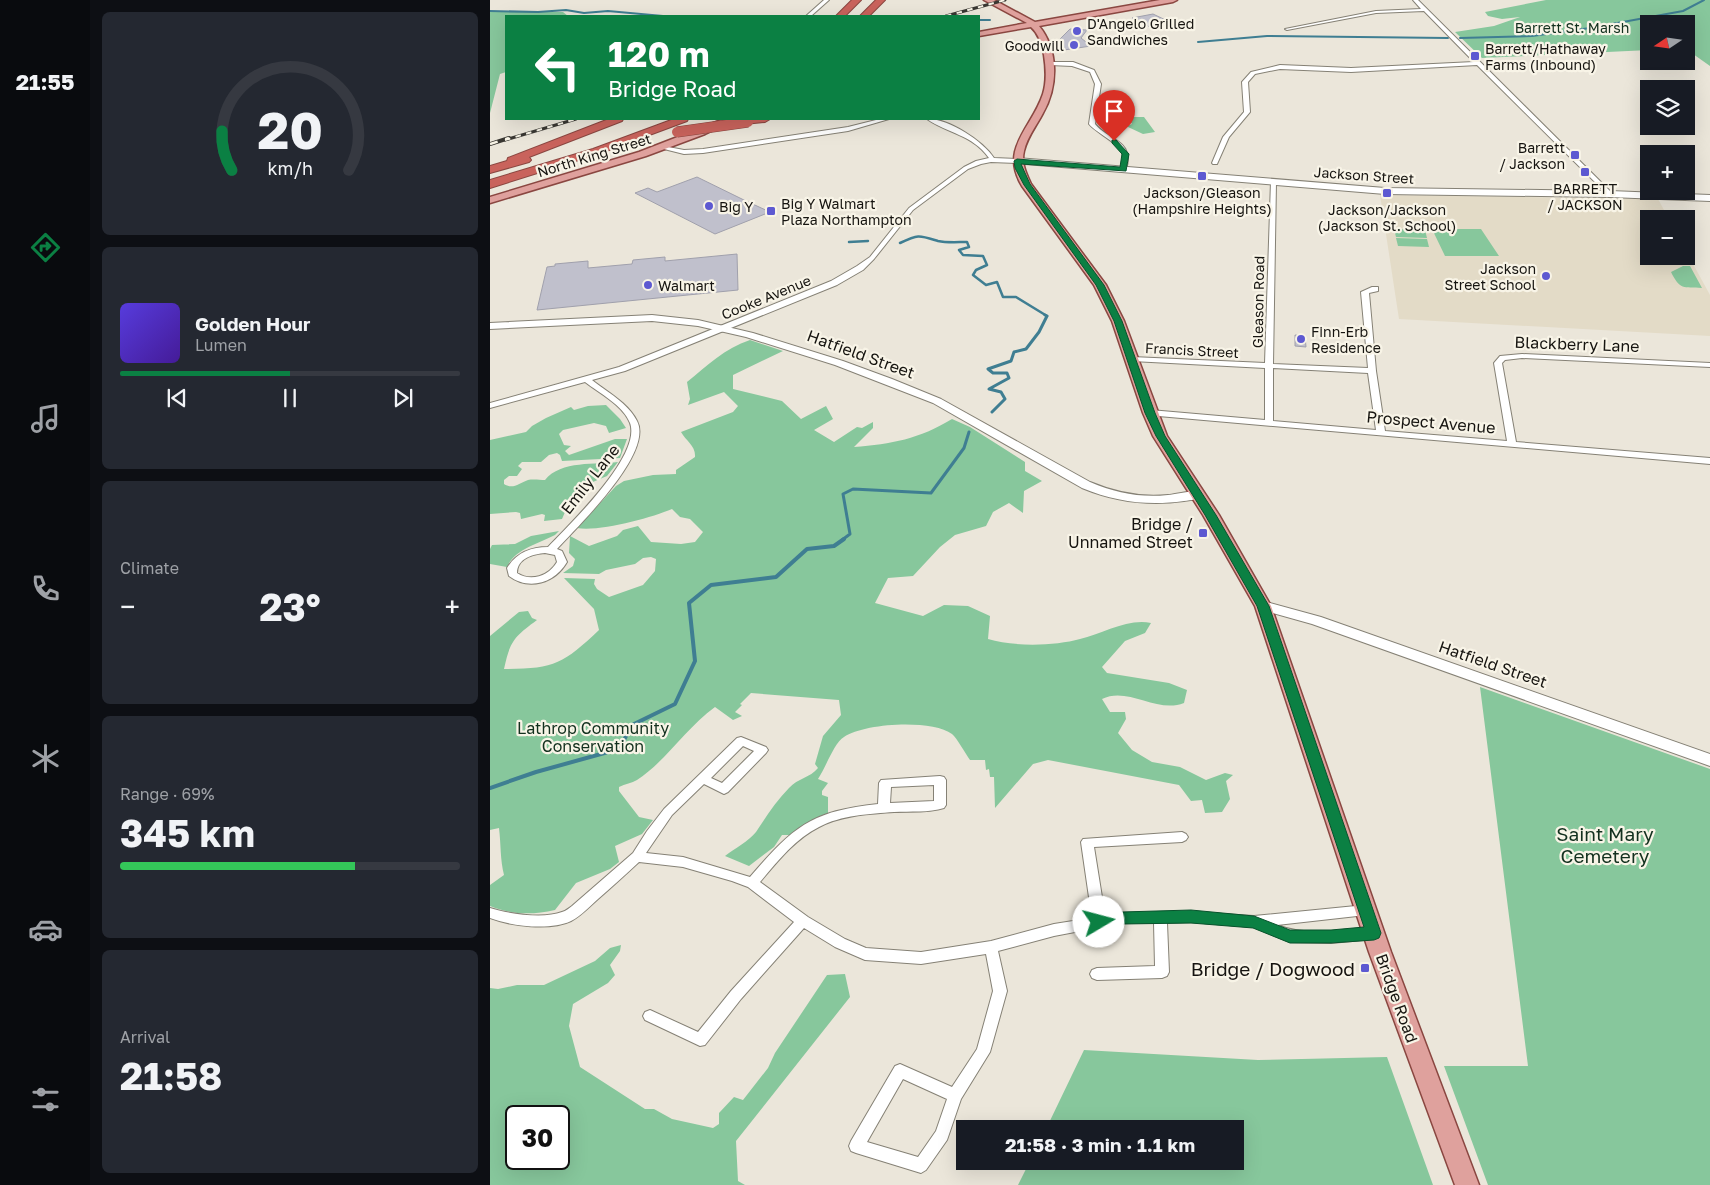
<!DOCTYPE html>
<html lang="en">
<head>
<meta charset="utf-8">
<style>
	:root { --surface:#171b24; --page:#242831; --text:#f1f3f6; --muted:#9ea1a6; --line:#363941; --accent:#0b8043 }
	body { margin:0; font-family:"Golos Text",sans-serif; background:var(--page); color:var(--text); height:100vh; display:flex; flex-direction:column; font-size:19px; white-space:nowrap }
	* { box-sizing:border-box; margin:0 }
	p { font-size:16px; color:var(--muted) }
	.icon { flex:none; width:28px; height:28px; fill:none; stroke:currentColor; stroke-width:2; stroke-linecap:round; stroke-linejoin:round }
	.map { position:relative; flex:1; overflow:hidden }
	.drawer { display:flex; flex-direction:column; gap:12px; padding:12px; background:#0d0f14; width:400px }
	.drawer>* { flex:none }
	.banner { position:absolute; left:15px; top:15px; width:475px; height:105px; border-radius:0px; box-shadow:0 5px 20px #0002; background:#0b8043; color:#fff; overflow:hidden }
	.needle { width:32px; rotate:257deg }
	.tools { position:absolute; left:1150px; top:15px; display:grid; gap:10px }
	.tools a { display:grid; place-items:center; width:55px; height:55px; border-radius:0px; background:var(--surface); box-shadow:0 5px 20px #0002; font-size:25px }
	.speed { position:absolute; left:15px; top:1105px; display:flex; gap:10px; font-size:25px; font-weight:700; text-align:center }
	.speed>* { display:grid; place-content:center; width:65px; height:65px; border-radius:50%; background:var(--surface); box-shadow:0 5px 20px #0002; line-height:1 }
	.speed .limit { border:2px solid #111; border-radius:8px; background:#fff; color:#111 }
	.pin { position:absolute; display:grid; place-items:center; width:42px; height:42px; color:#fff; margin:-51px -21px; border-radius:50% 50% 50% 0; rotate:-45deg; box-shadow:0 0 5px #0007 }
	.pin .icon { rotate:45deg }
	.me { position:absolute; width:55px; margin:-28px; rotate:82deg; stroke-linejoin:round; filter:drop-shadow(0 0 4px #0008) }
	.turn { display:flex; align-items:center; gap:18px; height:105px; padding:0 20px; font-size:22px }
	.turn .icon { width:65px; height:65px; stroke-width:2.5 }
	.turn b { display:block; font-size:35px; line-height:42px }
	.big { font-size:38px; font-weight:700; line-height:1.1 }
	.drawer .widget { flex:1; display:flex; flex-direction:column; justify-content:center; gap:8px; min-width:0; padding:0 18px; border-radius:8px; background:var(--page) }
	.drawer .dial { align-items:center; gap:0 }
	.dial svg { height:130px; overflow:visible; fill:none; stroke:var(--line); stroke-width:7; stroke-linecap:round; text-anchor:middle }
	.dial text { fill:var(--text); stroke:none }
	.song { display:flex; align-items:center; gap:15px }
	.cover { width:60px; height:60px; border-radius:8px; background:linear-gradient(135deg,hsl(250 70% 55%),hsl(260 70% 35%)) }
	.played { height:5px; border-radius:2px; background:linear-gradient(90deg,var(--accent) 50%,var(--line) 50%) }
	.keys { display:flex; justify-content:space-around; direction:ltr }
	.heat { display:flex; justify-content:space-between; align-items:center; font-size:28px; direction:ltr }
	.charge { height:8px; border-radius:4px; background:linear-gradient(90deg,#34c759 69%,var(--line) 0) }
	.trip { position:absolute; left:466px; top:1120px; width:288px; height:50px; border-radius:0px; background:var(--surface); box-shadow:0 5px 20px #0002; font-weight:700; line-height:50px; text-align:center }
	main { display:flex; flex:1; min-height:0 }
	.tabs { display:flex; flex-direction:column; width:90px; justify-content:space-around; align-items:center; background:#090b0e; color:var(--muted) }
	.tabs .icon { width:35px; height:35px }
	.tabs .on { color:var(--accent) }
	.tabs b { font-size:22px; color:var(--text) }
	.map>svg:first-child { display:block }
</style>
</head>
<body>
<main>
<nav class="tabs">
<b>21:55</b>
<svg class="icon on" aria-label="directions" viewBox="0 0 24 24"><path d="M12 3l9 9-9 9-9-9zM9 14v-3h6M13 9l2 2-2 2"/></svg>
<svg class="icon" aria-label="music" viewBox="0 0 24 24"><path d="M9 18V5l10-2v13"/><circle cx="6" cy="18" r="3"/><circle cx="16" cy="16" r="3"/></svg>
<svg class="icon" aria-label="phone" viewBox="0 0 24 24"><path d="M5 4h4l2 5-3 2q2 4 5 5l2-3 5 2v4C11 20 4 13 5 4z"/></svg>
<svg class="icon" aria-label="climate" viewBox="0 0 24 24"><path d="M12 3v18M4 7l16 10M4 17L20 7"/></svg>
<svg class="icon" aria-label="car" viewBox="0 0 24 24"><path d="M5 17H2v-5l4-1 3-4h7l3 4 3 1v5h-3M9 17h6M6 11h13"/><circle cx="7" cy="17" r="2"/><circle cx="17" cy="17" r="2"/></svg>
<svg class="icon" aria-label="filters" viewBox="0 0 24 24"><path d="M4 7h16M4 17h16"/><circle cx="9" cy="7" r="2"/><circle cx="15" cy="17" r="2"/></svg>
</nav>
<section class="drawer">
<div class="widget dial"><svg viewBox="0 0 100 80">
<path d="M14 69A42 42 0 1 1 86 69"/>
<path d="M14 69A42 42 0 0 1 8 45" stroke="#0b8043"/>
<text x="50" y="56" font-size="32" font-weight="700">20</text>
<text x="50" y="72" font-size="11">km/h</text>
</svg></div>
<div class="widget">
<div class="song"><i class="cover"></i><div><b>Golden Hour</b><p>Lumen</p></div></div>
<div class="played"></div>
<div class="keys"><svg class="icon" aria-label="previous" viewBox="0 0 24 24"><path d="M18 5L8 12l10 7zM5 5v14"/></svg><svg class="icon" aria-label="pause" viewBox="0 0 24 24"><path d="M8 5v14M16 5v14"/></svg><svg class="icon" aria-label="next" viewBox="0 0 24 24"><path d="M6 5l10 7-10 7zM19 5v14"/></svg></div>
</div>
<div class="widget"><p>Climate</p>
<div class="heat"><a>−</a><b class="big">23°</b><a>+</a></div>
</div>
<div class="widget"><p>Range · 69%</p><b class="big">345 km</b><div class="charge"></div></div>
<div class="widget"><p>Arrival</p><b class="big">21:58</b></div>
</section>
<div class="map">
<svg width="1220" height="1185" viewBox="0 0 1220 1185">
	<rect width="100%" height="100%" fill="#ebe6da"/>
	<!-- built -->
	<path fill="#e3dbc7" d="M890,195L1168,199L1179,219H1159V256H1196V251L1220,295V336L909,319Z"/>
	<!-- green -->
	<path fill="#87c79c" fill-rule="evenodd" d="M1056,0H1220V66L1196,49V24H1159V50L992,58L965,32L1004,26L1030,17L1012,19L998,16L995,12Z
		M0,11L73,12L78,16H16V72L10,74L0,113Z
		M641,117H654L665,132L653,134L638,127L637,126L642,124L639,119Z
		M904,229L935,230L937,238L906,237Z
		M942,229H991L1009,256H955Z
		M906,238L937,239L939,247L908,246Z
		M1193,266H1200L1212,288C1193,287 1190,290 1181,272Z
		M260,340L293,351L243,375V389L292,401L311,419L336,406L343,419L324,430L344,442L367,427L372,428L383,422V428L364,447C402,444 429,439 462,419L480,427L535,462V471L552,481L534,491L533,513L519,503L503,512L496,526L465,535L450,547L423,576L398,578L385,603L433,616L454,605L478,606L500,616L498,639C524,647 565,646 590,639C612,634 638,618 661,623L655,633L635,641L612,667L617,673L679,683L697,690L694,703C667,714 638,686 612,699L620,712H635L636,719L628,733L642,750L662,762L690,767L716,780L735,773L743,775L736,781L740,799L732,812L715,813L712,800L701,801L689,785L558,760L543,764L505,808L504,777H500L499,769L496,770L495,760H480C475,753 467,738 462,734C442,719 374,723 354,737C344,743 336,767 328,779L338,783L332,791V795L338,797V813L319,822L302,835H292L284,847L259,866L235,856C244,849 259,841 266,832C276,817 286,801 299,788C308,778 320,778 328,768L325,764L333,736L351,715L349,700L261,693L250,704L252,705L245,712L252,716L243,720L225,707C196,728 176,761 147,780C142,783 135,784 129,787V791L149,817L163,820L152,834L125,846L129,862L120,869L86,883L65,910C42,915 23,915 0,906V885L14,875C10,860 11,844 9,828L0,830V636L29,612L38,611L42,618L47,620C24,637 20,641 14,669C64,669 73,664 109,630L104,609L74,578L105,579L104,584L107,589L119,597L153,585L165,571L166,559L161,557L153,558L145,564L116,570L109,574L73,573L83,566L85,559L79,553L80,536L99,546L127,536L133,530L148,526L161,542L191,544L205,542L213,532L200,519L190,517L182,509C161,518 109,532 87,528L126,486L134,481L163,475L186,474V470L205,457C206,446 196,441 191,432L243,412L248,406L234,392L198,405L200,399L197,382C217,366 235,348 260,340Z
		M116,405L130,419L136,428L119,433L116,426L104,423L73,430L69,434L74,445L81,446L75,451L79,455L125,439H137L130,458L72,461L70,455L67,453L59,455L51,462H32L28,466L32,469L27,476H19L14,480V484C23,490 29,483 38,480C43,479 50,480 55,480C71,460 106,465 128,462L117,476L91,487L82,496L72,519L54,521L55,515L52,514L31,519L30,513L26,512L0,514V440L36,432L42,426L56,418L81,407L84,410L98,406Z
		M69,531L65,535C48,544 25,549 17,567L0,564V549L2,545L25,544L41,536Z
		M990,687L1220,769V1185H998L954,1066H1038Z
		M131,945L130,951L120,965L125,975L118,983L83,1004L79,1026L90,1067L155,1109H164L182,1119L223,1128L229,1124V1113L244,1097L253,1100L278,1068L285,1053L337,975L355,974L360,997L246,1141L248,1181L255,1185H0V988L8,989L27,985H54L105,961L120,948ZM26,1116H69V1159H26Z
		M594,1050L768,1060L897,1057L943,1185H528L540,1161H745V1129H556Z"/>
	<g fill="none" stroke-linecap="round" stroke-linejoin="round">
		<!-- stream-far3 -->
		<path stroke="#3f7e92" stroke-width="2" d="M0,11L48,12L76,10L94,13L118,11L173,16
			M222,16H269
			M299,16H306
			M489,20H500
			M970,38L1042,36L1100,28L1193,11L1214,0
			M708,42L777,36L958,38"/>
		<!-- stream-far2 -->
		<path stroke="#3f7e92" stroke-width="2.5" d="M359,242L378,241
			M410,243C429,234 429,235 448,241C457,243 468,242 477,242L479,247L469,250L473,255L493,256L497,265L486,270L483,275L496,285L507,282L513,297H526L557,316"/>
		<!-- stream-far1 -->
		<path stroke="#3f7e92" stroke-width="3" d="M502,412L515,399L511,392L499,389L519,378L517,373H503L498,369L521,361L524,352L536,349L549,332L557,316L555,315
			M352,540L360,534L353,494L363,489L441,493L474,448L479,432"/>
		<!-- stream -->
		<path stroke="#3f7e92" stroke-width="4" d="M0,788L46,772L129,749L142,725L185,704L205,661L199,603L221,585L286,577L317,549L344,546L354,539"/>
	</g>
	<!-- building -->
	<path fill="#c0c0cc" stroke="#a0a0ac" d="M663,14L684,24L662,28L642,18Z
		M580,29L597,30L591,38L601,46L574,50L566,43Z
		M207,177L256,201L280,212L225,234L145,193L158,188L167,192Z
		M247,254L248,290L47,310L57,267L65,266V264L98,261V268L142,264L143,260L175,257V261Z
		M805,335L815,336L816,347L805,346Z"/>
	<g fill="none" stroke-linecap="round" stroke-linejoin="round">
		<!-- minor casing -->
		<g stroke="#858175" stroke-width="2">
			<path id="minor" d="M334,0H339L321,16H316Z
				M923,0H928L1122,193V195H1118L987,65L861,72L790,69L765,74L758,82L760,112L739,137L727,164H723L722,163L733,137L754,112L752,82L761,72L790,65L861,68L984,62L934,11L886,13L797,30L795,29L886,11L931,9Z
				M558,62H583L604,70L611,84L605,124C620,142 645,140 636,170L631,169C631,165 633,161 633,157C633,144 607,134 599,124L605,84L600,72L582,66L560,65L558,64Z
				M390,119H399L358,131L213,153L194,154L170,148L173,146L194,150L213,149L358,127Z
				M437,119C458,118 493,141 504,158L527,159L530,161L527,163L501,162L491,164L478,169L423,210L384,259L373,270L347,285L135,371L102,380C117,392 138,403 147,421C164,453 88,526 67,549L72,551L77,562C65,583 39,591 19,576L17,568C27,552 41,547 58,547C80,524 152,455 140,423C133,405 109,393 95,382L0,408V403L129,367L341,281L367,266L380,257L419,208L474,167L486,161L499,158C482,134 458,134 437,119ZM55,553L65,555L67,562C59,576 41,582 27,573C27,558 44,554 55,553Z
				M781,181L786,182L783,364L878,368L871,292L882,287H888V291L879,293L886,371L895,431L1017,441L1004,363L1010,356L1032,354L1220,363V367L1032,358L1015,360L1012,363L1026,442L1220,458V464L657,415V411L660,410L775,420V368L642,361L638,359L642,357L775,363ZM783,368L878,373L886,430L783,421Z
				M251,737L276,747L278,750L276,753L238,792L234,794L214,784L182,815L156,853L193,857L260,877C303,827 321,811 388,804L389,783L391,780L450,776L454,777L456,780V805L454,808C439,813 420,811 404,812C380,814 351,815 329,827C305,839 287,862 270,882L318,917L355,939L376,948L431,952L501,941L564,924L602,918L591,842L593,839L692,832L696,834L698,837L696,840L692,842L604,847L615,916L632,913L701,912L764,916L876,905L881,906L882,910L881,914L876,915L787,925C817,937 853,930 884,927L889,929L891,933L889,937L884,939L841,943L800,942L764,927L701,922L677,923L679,972L677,976L672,978L607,980L602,978L600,974L602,970L607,968L665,966L664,923H632L564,936L508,951L517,991L500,1052L471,1099L457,1140L436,1170L431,1173L366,1153L361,1151L359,1146L361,1141L405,1066L410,1064L462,1087L487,1049L503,991L496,954L431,964L375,960L345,947L314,928L251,999L215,1045L210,1046L155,1020L153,1016L155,1012L160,1010L208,1032L241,991L304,922L258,887L242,881L193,867L149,862C136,874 122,887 108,899C100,906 91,916 81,921C60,931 21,926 0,918V908C18,914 54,919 72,912C76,911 79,908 82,906L143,853L157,831L174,809L247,738ZM253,746L264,751L232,783L221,778ZM444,785V801L400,803L401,787ZM413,1079L457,1099L446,1131L428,1157L377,1142Z"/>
		</g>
		<!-- tertiary casing -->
		<g stroke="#858175" stroke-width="2">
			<path id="tertiary" d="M527,158L895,188L1120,191L1220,195V201L1120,197L895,194L524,163V159Z
				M162,315L208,320L263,333L353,361L402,379L451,399L600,482C626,493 650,498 678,495C688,494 706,488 712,495C708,500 701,500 694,501C658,506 626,502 592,488L443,403L345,365L256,337L208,326L162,321L0,329V323Z
				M773,601L831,617L1220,754V766L822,624L768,609L766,606L768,603Z"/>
		</g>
		<!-- primary casing -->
		<g stroke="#8a4741" stroke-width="3">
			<path id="primary" d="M494,0H504L545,22L670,0H687L683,2L549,26C569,50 568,87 553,113C547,125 537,137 534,151C531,163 536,173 541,184L616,285L634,321L677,436L729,515L781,606L901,952L989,1185H965L879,952L765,606L713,515L663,436L653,413L622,321L604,285L532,186C509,148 542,128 553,94C557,81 556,68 554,55C552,45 549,34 541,27L489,36V32L537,23Z
				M234,119H246L215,134L156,156L0,203V197L149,152Z"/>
		</g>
		<!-- motorway casing -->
		<g stroke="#8a4741" stroke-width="2">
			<path id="motorway" d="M362,0H371L355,16H346Z
				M386,0H395L379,16H370Z
				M119,119H133L132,121L39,157L41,160L39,162L0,173V166L17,161L18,158Z
				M184,119H198L197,121L111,153L0,188V180L103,149Z
				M258,119H280L275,122L254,124L253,122L254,120Z"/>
		</g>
		<!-- minor -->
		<use href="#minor" fill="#fff" fill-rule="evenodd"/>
		<!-- tertiary -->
		<use href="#tertiary" fill="#fff" fill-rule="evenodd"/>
		<!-- primary -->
		<use href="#primary" fill="#dfa19d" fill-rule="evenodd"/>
		<!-- motorway -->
		<use href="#motorway" fill="#c9635c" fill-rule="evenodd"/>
		<!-- rail-far1 casing -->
		<g stroke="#393732" stroke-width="3">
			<path id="rail-far1" d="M456,16L515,0
				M15,140L86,119"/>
		</g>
		<!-- rail casing -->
		<g stroke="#393732" stroke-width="4">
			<path id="rail" d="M0,144L19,138"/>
		</g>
		<!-- rail-far1 -->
		<use href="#rail-far1" stroke="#f8f4e7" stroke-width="2" stroke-dasharray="5.5" stroke-linecap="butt"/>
		<!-- rail -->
		<use href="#rail" stroke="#f8f4e7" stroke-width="2.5" stroke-dasharray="8" stroke-linecap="butt"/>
		<!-- motorway-bridge casing -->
		<g stroke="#8a4741" stroke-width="11" stroke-linecap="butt">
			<path id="motorway-bridge" d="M187,132L258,122"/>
		</g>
		<!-- motorway-bridge -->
		<use href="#motorway-bridge" stroke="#c9635c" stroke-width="10"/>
	</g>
	<!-- route -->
	<path fill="#0b8043" stroke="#07532c" d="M622,140H626L639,154L636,171L531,164L540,184L614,285L632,321L665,413L675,436L726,515L779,606L891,933L889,938L884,940L841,943H800L763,928L701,923L632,924L609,928L604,926L601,922L604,917L632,912L701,910L764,916L800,930H841L874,927L767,606L715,515L666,436L655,413L624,321L606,285L534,185L525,168L524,161L527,159L630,167L632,154L622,143Z"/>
	<!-- markers -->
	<g fill="#5d59d1" stroke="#f8f4e7" stroke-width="2">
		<circle cx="587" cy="31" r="5"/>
		<circle cx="584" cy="45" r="5"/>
		<rect x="980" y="51" width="10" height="10" rx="2.5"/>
		<rect x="1080" y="150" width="10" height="10" rx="2.5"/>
		<rect x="1090" y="167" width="10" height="10" rx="2.5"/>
		<rect x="707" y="171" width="10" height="10" rx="2.5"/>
		<rect x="892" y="188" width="10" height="10" rx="2.5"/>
		<circle cx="219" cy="206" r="5"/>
		<rect x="276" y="206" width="10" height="10" rx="2.5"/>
		<circle cx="1056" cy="276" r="5"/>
		<circle cx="158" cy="285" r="5"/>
		<circle cx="811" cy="339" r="5"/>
		<rect x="708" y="528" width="10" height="10" rx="2.5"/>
		<rect x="870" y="963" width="10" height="10" rx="2.5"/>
	</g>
	<g text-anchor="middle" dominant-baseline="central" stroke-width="4.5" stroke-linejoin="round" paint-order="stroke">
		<!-- far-poi labels -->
		<g font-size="14" fill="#161410" stroke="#f8f4e7" text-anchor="start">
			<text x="597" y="23">D'Angelo Grilled<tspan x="597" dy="16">Sandwiches</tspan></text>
			<text x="574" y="45" text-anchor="end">Goodwill</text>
			<text x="995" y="48">Barrett/Hathaway<tspan x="995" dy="16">Farms (Inbound)</tspan></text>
			<text x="1075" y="147" text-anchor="end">Barrett<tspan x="1075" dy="16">/ Jackson</tspan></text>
			<text x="1095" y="188" text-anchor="middle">BARRETT<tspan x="1095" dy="16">/ JACKSON</tspan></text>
			<text x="712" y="192" text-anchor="middle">Jackson/Gleason<tspan x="712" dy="16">(Hampshire Heights)</tspan></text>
			<text x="291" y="203">Big Y Walmart<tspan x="291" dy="16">Plaza Northampton</tspan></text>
			<text x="229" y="206">Big Y</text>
			<text x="897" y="209" text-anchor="middle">Jackson/Jackson<tspan x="897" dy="16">(Jackson St. School)</tspan></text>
			<text x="1046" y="268" text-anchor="end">Jackson<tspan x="1046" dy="16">Street School</tspan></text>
			<text x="168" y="285">Walmart</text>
			<text x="821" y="331">Finn-Erb<tspan x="821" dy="16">Residence</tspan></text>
		</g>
		<!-- far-park labels -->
		<g font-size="14" fill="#12301e" stroke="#f8f4e7">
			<text x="1082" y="27">Barrett St. Marsh</text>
		</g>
		<!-- far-street labels -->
		<g font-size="14" fill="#161410" stroke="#f8f4e7">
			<text transform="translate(104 155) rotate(-17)">North King Street</text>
			<text transform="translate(874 175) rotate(4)">Jackson Street</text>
			<text transform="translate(276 297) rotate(-22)">Cooke Avenue</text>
			<text transform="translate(768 302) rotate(-89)">Gleason Road</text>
			<text transform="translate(702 350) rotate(3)">Francis Street</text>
		</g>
		<!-- street labels -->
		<g font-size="16" fill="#161410" stroke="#f8f4e7">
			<text transform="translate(1087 344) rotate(2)">Blackberry Lane</text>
			<text transform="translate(371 354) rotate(20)">Hatfield Street</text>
			<text transform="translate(941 422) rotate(5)">Prospect Avenue</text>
			<text transform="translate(100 479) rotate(-52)">Emily Lane</text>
			<text transform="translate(1003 664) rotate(19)">Hatfield Street</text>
			<text transform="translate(907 998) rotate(70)">Bridge Road</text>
		</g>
		<!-- poi labels -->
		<g font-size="16" fill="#161410" stroke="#f8f4e7" text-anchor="end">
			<text x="703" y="524">Bridge /<tspan x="703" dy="18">Unnamed Street</tspan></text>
		</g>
		<!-- park labels -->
		<g font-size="16" fill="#12301e" stroke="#f8f4e7">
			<text x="103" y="728">Lathrop Community<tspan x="103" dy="18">Conservation</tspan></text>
		</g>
		<!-- near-park labels -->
		<g font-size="19" fill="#12301e" stroke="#f8f4e7">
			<text x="1115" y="833">Saint Mary<tspan x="1115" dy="22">Cemetery</tspan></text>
		</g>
		<!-- near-poi labels -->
		<g font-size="19" fill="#161410" stroke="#f8f4e7" text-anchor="end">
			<text x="865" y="968">Bridge / Dogwood</text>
		</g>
	</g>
</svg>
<div class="tools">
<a><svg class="needle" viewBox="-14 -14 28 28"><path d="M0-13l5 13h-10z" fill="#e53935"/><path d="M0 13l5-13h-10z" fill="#9ea1a6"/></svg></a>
<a><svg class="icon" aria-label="layers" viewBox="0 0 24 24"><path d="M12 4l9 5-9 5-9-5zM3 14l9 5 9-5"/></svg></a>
<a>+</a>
<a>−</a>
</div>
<div class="speed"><div class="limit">30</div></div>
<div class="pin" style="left:624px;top:141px;background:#d93025"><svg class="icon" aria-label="arrive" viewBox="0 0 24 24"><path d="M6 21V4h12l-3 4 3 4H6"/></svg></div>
<svg class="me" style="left:609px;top:922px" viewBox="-20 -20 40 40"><circle r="19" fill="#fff"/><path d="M0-13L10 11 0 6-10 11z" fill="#0b8043"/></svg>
<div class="trip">21:58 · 3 min · 1.1 km</div>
<div class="banner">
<div class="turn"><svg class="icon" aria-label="left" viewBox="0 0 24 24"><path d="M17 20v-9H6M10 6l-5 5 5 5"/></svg><div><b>120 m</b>Bridge Road</div></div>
</div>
</div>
</main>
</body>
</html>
